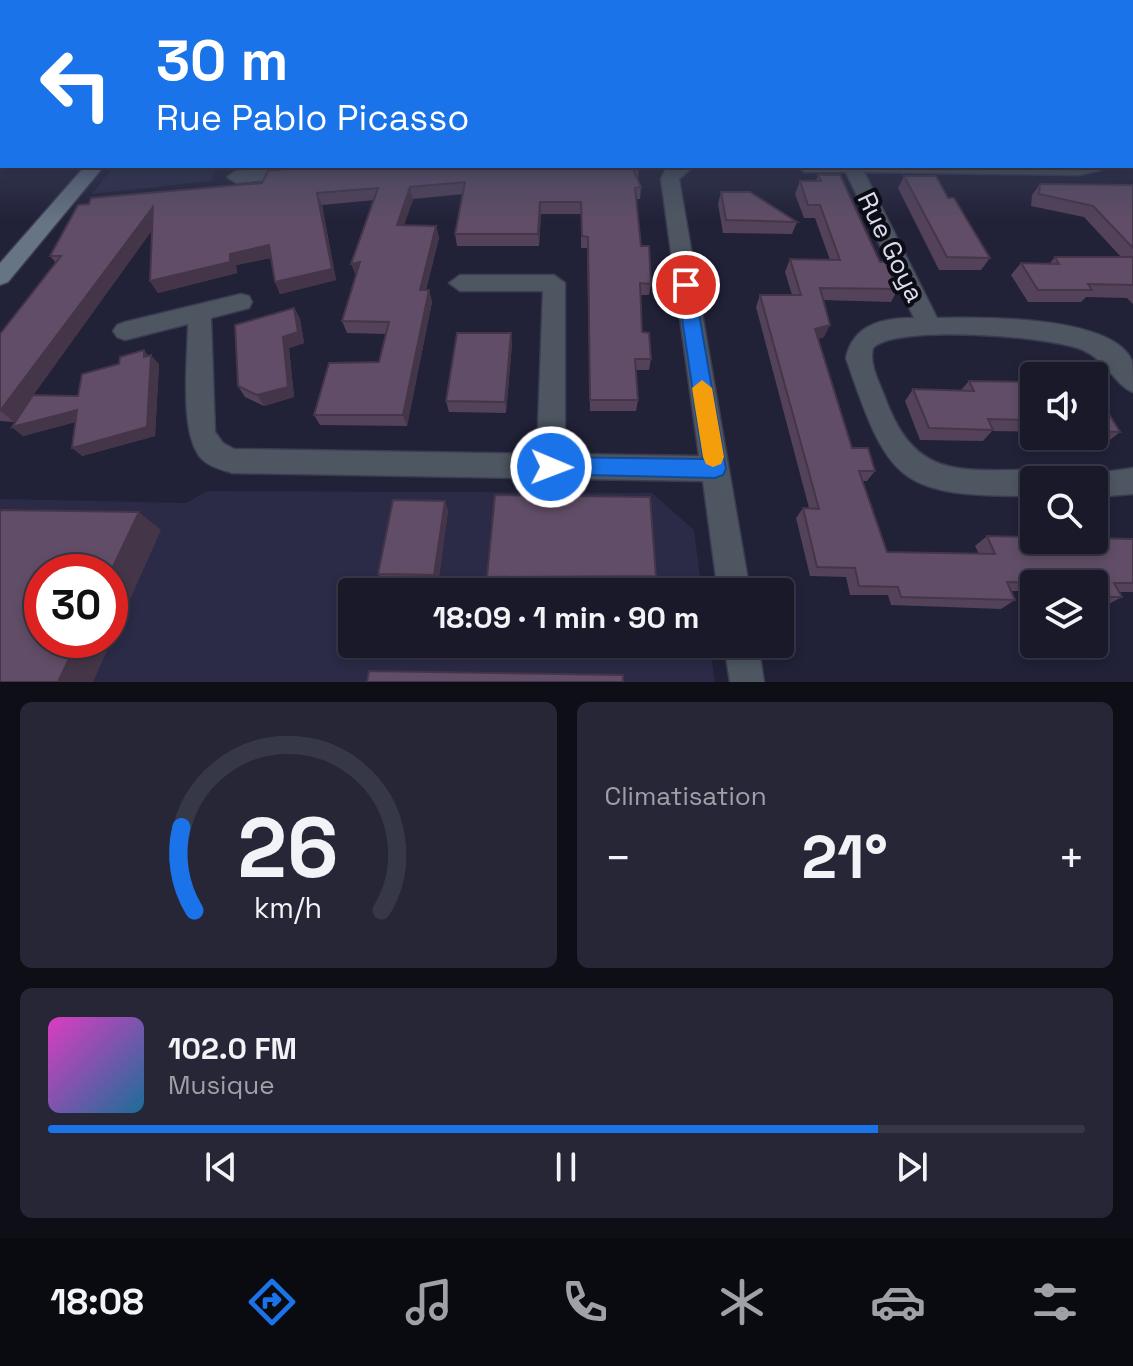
<!DOCTYPE html>
<html lang="fr">
<head>
<meta charset="utf-8">
<style>
	:root { --surface:#19192a; --page:#262636; --text:#f1f3f6; --muted:#9fa0a8; --line:#373847; --accent:#1a73e8 }
	body { margin:0; font-family:"Space Grotesk",sans-serif; background:var(--page); color:var(--text); height:100vh; display:flex; flex-direction:column; font-size:30px; white-space:nowrap }
	* { box-sizing:border-box; margin:0 }
	p { font-size:26px; color:var(--muted) }
	.icon { flex:none; width:44px; height:44px; fill:none; stroke:currentColor; stroke-width:2; stroke-linecap:round; stroke-linejoin:round }
	.map { position:relative; height:682px; overflow:hidden }
	.drawer { display:flex; flex-direction:column; gap:20px; padding:20px; background:#0e0e17; flex:1 }
	.drawer>* { flex:none }
	.guide { position:absolute; left:0px; top:0px; width:1134px; height:168px; box-shadow:0 4px 12px #0003,0 0 0 2px var(--line); background:#1a73e8; color:#fff; overflow:hidden }
	.tools { position:absolute; left:1020px; top:362px; display:grid; gap:16px }
	.tools a { display:grid; place-items:center; width:88px; height:88px; border-radius:8px; background:var(--surface); box-shadow:0 4px 12px #0003,0 0 0 2px var(--line); font-size:40px }
	.speed { position:absolute; left:24px; top:554px; display:flex; gap:16px; font-size:40px; font-weight:700; text-align:center }
	.speed>* { display:grid; place-content:center; width:104px; height:104px; border-radius:50%; background:var(--surface); box-shadow:0 4px 12px #0003,0 0 0 2px var(--line); line-height:1 }
	.speed .limit { border:12px solid #d22; background:#fff; color:#111 }
	.pin { position:absolute; display:grid; place-items:center; width:68px; height:68px; color:#fff; margin:-34px; border:4px solid #fff; border-radius:50%; box-shadow:0 2px 8px #0007 }
	.me { position:absolute; width:88px; margin:-44px; rotate:91deg; stroke-linejoin:round; filter:drop-shadow(0 0 6px #0008) }
	.turn { display:flex; align-items:center; gap:28px; height:168px; padding:0 24px; font-size:36px }
	.turn .icon { width:104px; height:104px; stroke-width:2.5 }
	.turn b { display:block; font-size:56px; line-height:68px }
	.big { font-size:60px; font-weight:800; line-height:1.1 }
	.drawer .widget { flex:1; display:flex; flex-direction:column; justify-content:center; gap:12px; min-width:0; padding:0 28px; border-radius:12px; background:var(--page) }
	.drawer .dial { align-items:center; gap:0 }
	.dial svg { height:208px; overflow:visible; fill:none; stroke:var(--line); stroke-width:7; stroke-linecap:round; text-anchor:middle }
	.dial text { fill:var(--text); stroke:none }
	.song { display:flex; align-items:center; gap:24px }
	.cover { width:96px; height:96px; border-radius:12px; background:linear-gradient(135deg,hsl(310 70% 55%),hsl(200 70% 35%)) }
	.played { height:8px; border-radius:4px; background:linear-gradient(90deg,var(--accent) 80%,var(--line) 80%) }
	.keys { display:flex; justify-content:space-around; direction:ltr }
	.heat { display:flex; justify-content:space-between; align-items:center; font-size:44px; direction:ltr }
	.drawer .tiles { flex:1; display:grid; gap:20px; grid-template-columns:1fr 1fr }
	.widget:last-child { grid-column:span 2 }
	.trip { position:absolute; left:338px; top:578px; width:456px; height:80px; border-radius:8px; background:var(--surface); box-shadow:0 4px 12px #0003,0 0 0 2px var(--line); font-weight:800; line-height:80px; text-align:center }
	.tab-bar { display:flex; height:128px; justify-content:space-around; align-items:center; background:#0a0a11; color:var(--muted) }
	.tab-bar .icon { width:56px; height:56px }
	.tab-bar .on { color:var(--accent) }
	.tab-bar b { font-size:36px; color:var(--text) }
	.map>svg:first-child { display:block }
</style>
</head>
<body>
<div class="map">
<svg width="1133" height="682" viewBox="0 0 1133 682">
	<rect width="100%" height="100%" fill="#212138"/>
	<!-- built -->
	<path fill="#2b2b47" fill-rule="evenodd" d="M114,166H217L211,181L92,194Z
		M207,491L652,493L694,530L702,592H352V644H709L715,682H0V499L186,503ZM42,572H110V640H42Z"/>
	<g fill="none" stroke-linecap="round" stroke-linejoin="round">
		<!-- street casing -->
		<g stroke="#3b3b51" stroke-width="3">
			<path id="street" d="M291,166H357L348,172L236,183L227,177L236,171Z
				M667,166H694L679,179L750,592H718L703,481L232,473C223,470 210,467 203,460C178,437 188,357 188,324L125,340L117,337L113,331L117,325L125,322L241,294L249,296L252,302L249,308L211,318L215,432L223,443L234,449L537,454L543,291H460L449,283L460,275H554L565,283V454L699,456L661,179Z
				M796,166H1104L1101,170L1079,175L864,172L937,318C979,317 1113,315 1132,361C1133,369 1133,383 1133,392C1117,387 1106,360 1083,350C1051,336 895,324 873,348C869,363 878,380 884,395C914,479 956,470 1034,470L1044,474L1047,480H1034V496C898,496 889,484 846,358C853,324 883,318 914,318L846,172H805Z
				M1133,468V494L1094,497V480H1082L1084,475Z
				M724,644H758L764,682H730Z"/>
		</g>
		<!-- secondary casing -->
		<g stroke="#3b3b51" stroke-width="3">
			<path id="secondary" d="M85,166H104L8,282L0,285V263Z"/>
		</g>
		<!-- street -->
		<use href="#street" fill="#4e5761" fill-rule="evenodd"/>
		<!-- secondary -->
		<use href="#secondary" fill="#667483" fill-rule="evenodd"/>
	</g>
	<!-- wall -->
	<path fill="#534259" d="M639,168L638,179L641,187L640,199H636L641,246L651,284L649,295H640L642,332L651,359L649,370H636L638,400L636,411H590L587,248H581V214H541L539,246H457L455,234L463,194L413,199L404,225L436,226L439,238L426,290H429L432,302L407,426L320,425L314,415L379,362L386,334L347,333L342,321L356,276L374,200L322,205L336,280L280,294L275,282L271,258L236,265L237,273L158,293L150,281L152,230L33,395L78,396L148,356L159,364L155,436L82,456L75,422L23,436L12,427L31,399L14,422L0,421V334L56,263L50,256L262,183Z
		M818,175L898,289L891,302L823,300L824,337L818,339L852,448L875,471L867,481H863L887,552L979,554L975,546L987,536L1047,553L1078,554L1074,547L1086,540L1133,539V592H1119L1122,597L1105,606L1094,605V584H1034V591H1011L1015,600L1001,609L891,605L888,595H850L846,577L810,576L796,518L803,508H809L756,307L760,295H792L785,272L790,259L830,260L815,218H804L795,194L800,181H816Z
		M904,176L990,258L981,270H939L898,188Z
		M1040,184L1133,185V304L1127,298L1086,297L1081,302H1028L1011,275L1021,263L1049,264L1055,257H1121L1084,217L1031,206L1032,195Z
		M721,192L797,222L792,234L723,233L718,204Z
		M294,308L300,319L304,343L289,348L294,397L264,406L245,397L238,386Z
		M512,344L506,413L449,412L446,401Z
		M969,381L1034,390V432L992,431L983,441L920,440L905,401L913,389L961,390Z
		M1094,393L1120,432L1106,443L1044,441L1041,436H1094Z
		M445,501L448,511L438,584L384,583L378,574Z
		M656,576L652,588L491,589L487,577Z"/>
	<!-- shaded-wall -->
	<path fill="#443648" d="M2,129V157L0,159V131Z
		M410,187L413,199L400,237L397,225Z
		M317,193L322,205L336,280L280,294L275,282Z
		M540,202L541,214L539,246L538,234Z
		M153,207L161,218L14,422L1,411Z
		M436,226L439,238L423,302L420,290Z
		M269,245L275,257L236,265L237,273L158,293L150,281L230,254Z
		M360,262L356,276L351,264Z
		M429,290L432,302L407,426L403,415Z
		M294,308L300,319L304,343L289,348L294,397L264,406L257,395Z
		M830,325L824,337L809,342L815,329Z
		M511,333L512,344L506,413L505,402Z
		M144,350L151,359V355L159,364L155,436L82,456L72,448L144,357Z
		M77,410L87,419L23,436L12,427Z
		M445,501L448,511L438,584L434,575Z
		M139,512L161,530L93,682H58L78,640H110V573Z"/>
	<!-- building -->
	<path fill="#614d67" stroke="#443648" stroke-width="2" d="M314,166H638L639,168L633,169L641,187L635,188L641,246H649L651,284L640,283L642,332L649,333L651,359H635L638,400H590L588,237L582,236L581,202H540L538,234H455L465,182L410,187L397,225L436,226L420,290H429L403,415H314L329,363L379,362L389,322L342,321L360,262L351,264L378,188L317,193L332,269L275,282L269,245L230,254V262L150,281L153,207L0,411V334L61,256H50L78,205L89,204L91,198L262,183L268,171Z
		M818,175H840L880,262H885L898,289L820,288L830,325L815,329L852,448H868L875,471H859L887,552L995,554L987,536L1034,537V540H1040L1047,553L1098,554L1091,540H1094V538L1133,539V583H1114L1122,597H1094V584L1007,582L1015,600L901,597L898,587L859,586L855,568L817,567L803,508L819,509L760,295H801L790,259L840,260L820,205H808L800,181H821Z
		M904,176H936L948,198H954L990,258L947,257Z
		M1040,184L1133,185V248L1093,206L1039,194Z
		M721,192H750L797,222L726,220Z
		M1055,257H1133V285L1088,284L1092,290H1038L1021,263L1059,264Z
		M294,308L298,332L283,337L288,387L257,395L238,386L235,325Z
		M457,333H511L505,402L446,401Z
		M144,350V357L151,355L147,427L72,448L77,410L12,427L33,395L78,396L82,374L119,364L120,357Z
		M969,381L1029,382L1034,390V420L988,419L993,430L929,428L913,389L974,391Z
		M1094,393H1096L1120,432L1094,431Z
		M495,495L650,497L656,576L487,577Z
		M393,500L445,501L434,575L378,574Z
		M0,510L139,512L110,573L42,572V640H78L58,682H0Z
		M369,671L623,675V682H367Z"/>
	<!-- sky -->
	<linearGradient id="sky" x2="0" y2="1"><stop stop-color="#12121f"/><stop offset="0.57" stop-color="#3d435e"/><stop offset="1" stop-color="#3d435e" stop-opacity="0"/></linearGradient>
	<rect width="1133" height="221" fill="url(#sky)"/>
	<!-- route -->
	<path fill="#1a73e8" stroke="#114b97" stroke-width="2" d="M686,279L694,285L726,469L723,475L715,478L544,474L541,467L544,460L551,457L703,459L677,285Z"/>
	<!-- slow -->
	<path fill="#f59e0b" d="M702,380L712,388L724,457L721,464L713,467L706,464L703,457L692,388Z"/>
	<g text-anchor="middle" dominant-baseline="central" stroke-width="8" stroke-linejoin="round" paint-order="stroke">
		<!-- street labels -->
		<g font-size="26" fill="#dbdceb" stroke="#0c0c16">
			<text transform="translate(891 247) rotate(64)">Rue Goya</text>
		</g>
	</g>
</svg>
<div class="tools">
<a><svg class="icon" aria-label="sound" viewBox="0 0 24 24"><path d="M4 9h4l5-4v14l-5-4H4zM17 9q2 3 0 6"/></svg></a>
<a><svg class="icon" aria-label="search" viewBox="0 0 24 24"><circle cx="10" cy="10" r="6"/><path d="M15 15l6 6"/></svg></a>
<a><svg class="icon" aria-label="layers" viewBox="0 0 24 24"><path d="M12 4l9 5-9 5-9-5zM3 14l9 5 9-5"/></svg></a>
</div>
<div class="speed"><div class="limit">30</div></div>
<div class="pin" style="left:686px;top:285px;background:#d93025"><svg class="icon" aria-label="arrive" viewBox="0 0 24 24"><path d="M6 21V4h12l-3 4 3 4H6"/></svg></div>
<svg class="me" style="left:551px;top:467px" viewBox="-20 -20 40 40"><circle r="17" fill="#1a73e8" stroke="#fff" stroke-width="3"/><path d="M0-11L8 9 0 5-8 9z" fill="#fff"/></svg>
<div class="trip">18:09 · 1 min · 90 m</div>
<div class="guide">
<div class="turn"><svg class="icon" aria-label="left" viewBox="0 0 24 24"><path d="M17 20v-9H6M10 6l-5 5 5 5"/></svg><div><b>30 m</b>Rue Pablo Picasso</div></div>
</div>
</div>
<section class="drawer">
<div class="tiles">
<div class="widget dial"><svg viewBox="0 0 100 80">
<path d="M14 69A42 42 0 1 1 86 69"/>
<path d="M14 69A42 42 0 0 1 9 37" stroke="#1a73e8"/>
<text x="50" y="56" font-size="32" font-weight="700">26</text>
<text x="50" y="72" font-size="11">km/h</text>
</svg></div>
<div class="widget"><p>Climatisation</p>
<div class="heat"><a>−</a><b class="big">21°</b><a>+</a></div>
</div>
<div class="widget">
<div class="song"><i class="cover"></i><div><b>102.0 FM</b><p>Musique</p></div></div>
<div class="played"></div>
<div class="keys"><svg class="icon" aria-label="previous" viewBox="0 0 24 24"><path d="M18 5L8 12l10 7zM5 5v14"/></svg><svg class="icon" aria-label="pause" viewBox="0 0 24 24"><path d="M8 5v14M16 5v14"/></svg><svg class="icon" aria-label="next" viewBox="0 0 24 24"><path d="M6 5l10 7-10 7zM19 5v14"/></svg></div>
</div>
</div>
</section>
<nav class="tab-bar">
<b>18:08</b>
<svg class="icon on" aria-label="directions" viewBox="0 0 24 24"><path d="M12 3l9 9-9 9-9-9zM9 14v-3h6M13 9l2 2-2 2"/></svg>
<svg class="icon" aria-label="music" viewBox="0 0 24 24"><path d="M9 18V5l10-2v13"/><circle cx="6" cy="18" r="3"/><circle cx="16" cy="16" r="3"/></svg>
<svg class="icon" aria-label="phone" viewBox="0 0 24 24"><path d="M5 4h4l2 5-3 2q2 4 5 5l2-3 5 2v4C11 20 4 13 5 4z"/></svg>
<svg class="icon" aria-label="climate" viewBox="0 0 24 24"><path d="M12 3v18M4 7l16 10M4 17L20 7"/></svg>
<svg class="icon" aria-label="car" viewBox="0 0 24 24"><path d="M5 17H2v-5l4-1 3-4h7l3 4 3 1v5h-3M9 17h6M6 11h13"/><circle cx="7" cy="17" r="2"/><circle cx="17" cy="17" r="2"/></svg>
<svg class="icon" aria-label="filters" viewBox="0 0 24 24"><path d="M4 7h16M4 17h16"/><circle cx="9" cy="7" r="2"/><circle cx="15" cy="17" r="2"/></svg>
</nav>
</body>
</html>
